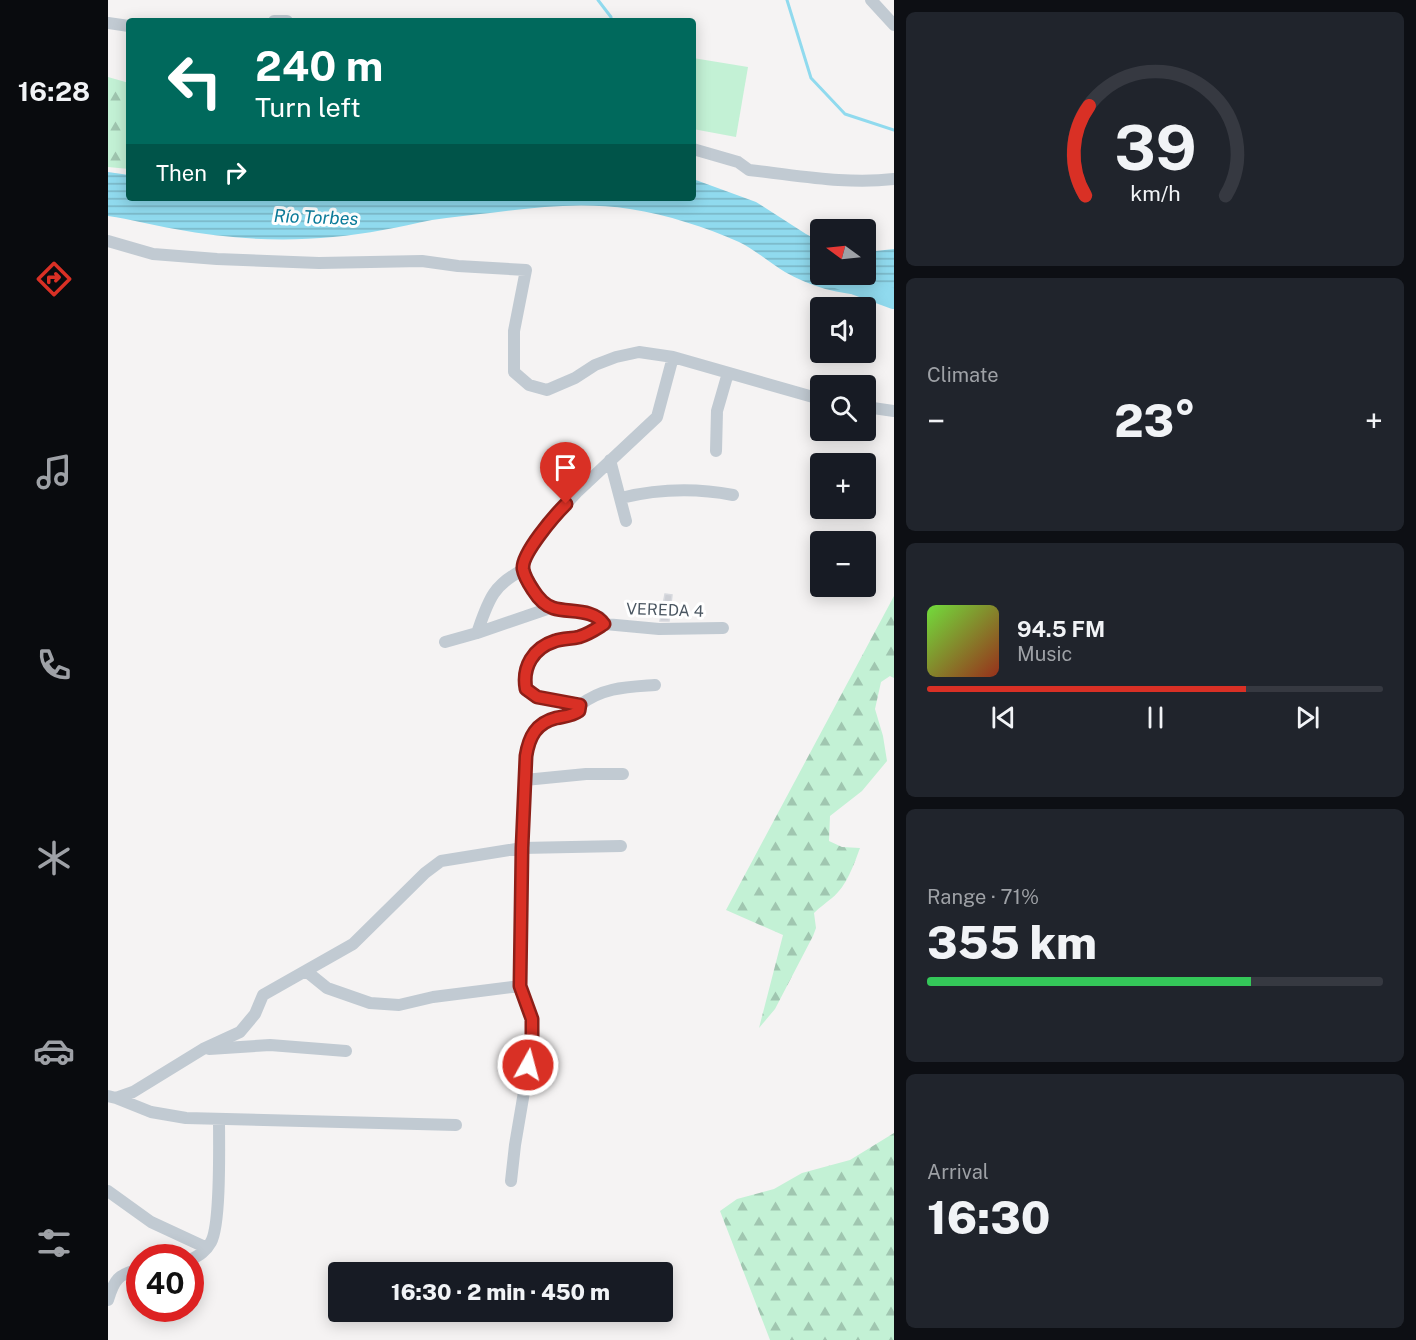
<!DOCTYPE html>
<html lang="en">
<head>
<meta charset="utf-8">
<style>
	:root { --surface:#171b24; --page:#20242c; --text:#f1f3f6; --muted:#9ea1a6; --line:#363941; --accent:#d93025 }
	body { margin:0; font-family:"Public Sans",sans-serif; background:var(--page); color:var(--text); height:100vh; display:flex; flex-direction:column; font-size:22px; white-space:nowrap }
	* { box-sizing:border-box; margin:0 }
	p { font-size:20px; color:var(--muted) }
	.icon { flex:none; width:33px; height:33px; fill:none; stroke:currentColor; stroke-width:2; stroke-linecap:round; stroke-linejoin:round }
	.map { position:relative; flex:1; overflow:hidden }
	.details { display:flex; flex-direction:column; gap:12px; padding:12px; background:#0d0f14; width:522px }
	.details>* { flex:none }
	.hud { position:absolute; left:18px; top:18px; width:570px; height:183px; border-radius:6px; box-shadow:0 3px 15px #0003; background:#00695c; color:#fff; overflow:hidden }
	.needle { width:39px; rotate:285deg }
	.tools { position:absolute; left:702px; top:219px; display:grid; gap:12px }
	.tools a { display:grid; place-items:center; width:66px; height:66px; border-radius:6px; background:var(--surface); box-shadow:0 3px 15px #0003; font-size:30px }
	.speed { position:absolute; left:18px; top:1244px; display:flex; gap:12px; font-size:30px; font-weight:700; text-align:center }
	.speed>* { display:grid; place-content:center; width:78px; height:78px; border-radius:50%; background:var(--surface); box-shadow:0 3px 15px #0003; line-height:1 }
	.speed .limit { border:9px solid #d22; background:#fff; color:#111 }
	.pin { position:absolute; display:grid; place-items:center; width:51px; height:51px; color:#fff; margin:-62px -26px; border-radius:50% 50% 50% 0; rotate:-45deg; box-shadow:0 0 6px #0007 }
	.pin .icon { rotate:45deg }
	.me { position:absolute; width:66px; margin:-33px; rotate:7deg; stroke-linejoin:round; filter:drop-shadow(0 0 4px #0008) }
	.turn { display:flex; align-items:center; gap:21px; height:126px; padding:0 30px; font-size:27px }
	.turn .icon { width:78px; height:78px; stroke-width:2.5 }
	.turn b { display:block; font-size:42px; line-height:51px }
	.then { display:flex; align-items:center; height:57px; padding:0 30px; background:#0003; gap:12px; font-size:22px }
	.big { font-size:45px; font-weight:800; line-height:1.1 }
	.details .tile { flex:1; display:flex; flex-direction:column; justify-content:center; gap:9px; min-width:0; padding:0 21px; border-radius:9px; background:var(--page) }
	.details .dial { align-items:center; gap:0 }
	.dial svg { height:156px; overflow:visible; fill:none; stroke:var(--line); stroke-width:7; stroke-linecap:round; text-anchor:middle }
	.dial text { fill:var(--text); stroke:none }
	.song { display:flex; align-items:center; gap:18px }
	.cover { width:72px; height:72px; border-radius:9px; background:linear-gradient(135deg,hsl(100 70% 55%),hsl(10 70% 35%)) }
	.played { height:6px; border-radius:3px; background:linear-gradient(90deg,var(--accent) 70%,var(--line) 70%) }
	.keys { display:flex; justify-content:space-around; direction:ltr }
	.heat { display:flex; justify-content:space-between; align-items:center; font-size:33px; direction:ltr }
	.charge { height:9px; border-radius:4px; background:linear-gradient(90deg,#34c759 71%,var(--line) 0) }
	.trip { position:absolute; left:220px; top:1262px; width:345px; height:60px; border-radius:6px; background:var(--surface); box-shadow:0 3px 15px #0003; font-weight:800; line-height:60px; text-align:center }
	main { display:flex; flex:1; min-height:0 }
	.tab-bar { display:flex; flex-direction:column; width:108px; justify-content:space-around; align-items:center; background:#090b0e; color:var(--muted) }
	.tab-bar .icon { width:42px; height:42px }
	.tab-bar .current { color:var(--accent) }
	.tab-bar b { font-size:27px; color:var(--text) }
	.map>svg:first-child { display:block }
</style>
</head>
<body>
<main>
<nav class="tab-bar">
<b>16:28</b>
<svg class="icon current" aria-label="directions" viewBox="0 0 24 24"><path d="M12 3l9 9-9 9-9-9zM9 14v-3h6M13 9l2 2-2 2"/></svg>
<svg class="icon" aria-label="music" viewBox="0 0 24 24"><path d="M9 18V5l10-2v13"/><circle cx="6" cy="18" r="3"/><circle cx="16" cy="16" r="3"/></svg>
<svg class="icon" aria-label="phone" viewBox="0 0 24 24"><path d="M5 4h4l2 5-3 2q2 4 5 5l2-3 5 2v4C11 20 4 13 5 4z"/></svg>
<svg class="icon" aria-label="climate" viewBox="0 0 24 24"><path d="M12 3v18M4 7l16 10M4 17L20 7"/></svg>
<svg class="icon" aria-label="car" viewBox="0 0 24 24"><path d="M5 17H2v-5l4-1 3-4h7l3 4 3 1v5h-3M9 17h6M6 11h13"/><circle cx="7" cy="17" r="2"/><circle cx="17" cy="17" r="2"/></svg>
<svg class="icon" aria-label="filters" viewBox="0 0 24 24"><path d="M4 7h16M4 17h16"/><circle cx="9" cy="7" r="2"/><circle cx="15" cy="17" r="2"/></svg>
</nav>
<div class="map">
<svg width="786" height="1340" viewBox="0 0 786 1340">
	<defs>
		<pattern id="forest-firs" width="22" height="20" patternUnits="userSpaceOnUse" patternTransform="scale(1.5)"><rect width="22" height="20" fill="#c3f1d5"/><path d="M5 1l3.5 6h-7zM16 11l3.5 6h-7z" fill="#a0c6b0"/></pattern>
		<pattern id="water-rules" width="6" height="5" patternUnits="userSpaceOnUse" patternTransform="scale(1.5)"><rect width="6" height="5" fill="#90daee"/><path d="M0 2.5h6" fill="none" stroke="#78b4c4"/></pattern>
	</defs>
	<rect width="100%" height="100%" fill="#f5f3f3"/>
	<!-- forest -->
	<path fill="url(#forest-firs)" d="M0,77L21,83V169L0,167Z
		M786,596V678L782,676L773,682L767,709L775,736L779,761L754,791L722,816L721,841L734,847L752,848C746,864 739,886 724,898C718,903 712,907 706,913L708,928L705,936L667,1009L651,1028L675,935L618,910Z
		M786,1133V1340H662L612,1211L629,1199L666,1189L694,1173L742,1160Z"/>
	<!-- pitch -->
	<path fill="#c3f1d5" d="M585,58L640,67L628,137L585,129Z"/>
	<!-- water -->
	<path fill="url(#water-rules)" d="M0,172L21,175V198H585V179L648,202L698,234L712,241V274H758V252L786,249V293C750,300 708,290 677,272C661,262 647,250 631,242C597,227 560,215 522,209C474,202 430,207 382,213C363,215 343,217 324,220C291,227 259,234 225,237C173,242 119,239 67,229C44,225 22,219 0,216Z"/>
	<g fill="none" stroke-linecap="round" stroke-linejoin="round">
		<!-- stream -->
		<path stroke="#90daee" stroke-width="3" d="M490,0L503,17V21
			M679,0L703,78L737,114L786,130"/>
		<!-- river -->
		<path stroke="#90daee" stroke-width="20" d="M718,274L786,299"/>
	</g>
	<!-- building -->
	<path fill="#cdcfd5" stroke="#d7d9de" stroke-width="1.5" d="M557,594L564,595L561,621H552Z"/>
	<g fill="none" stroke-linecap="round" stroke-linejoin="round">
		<!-- minor -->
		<path stroke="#c1cad2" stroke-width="12" d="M763,0L786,25
			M166,21H179
			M0,23L21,26
			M585,149L630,162L641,170C689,175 738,185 786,179
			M0,241L45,254L109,259L211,263L314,261L350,266L418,270L406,331V372L421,385L439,390L467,378L487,365L508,357L531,352L565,357L712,399
			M758,407L786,411
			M608,451L609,411L620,373
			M502,460L518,521
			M513,498C550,489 588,488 625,495
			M497,624L551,629L615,628
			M369,633C380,602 384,585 415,570
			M337,642L369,633L442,608
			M472,705C495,687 520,687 547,685
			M417,780L478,774H515
			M198,971L219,988L262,1003L291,1005L325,997L412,986
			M101,1049L162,1045L238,1051
			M0,1096L8,1098L25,1092L95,1049L132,1032L147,1014L155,995L245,944L317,873L333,861L414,848L513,846
			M8,1098L43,1112L78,1118L348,1125
			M403,1181L407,1145L424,1045V1019L412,986L414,848L418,756C421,737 428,723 448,718C457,716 464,716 471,711L472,705L429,697L418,689C414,667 425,648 447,641C455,638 463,639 471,637C481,634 488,629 497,624L492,617L471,612L448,609L433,602L415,570V562L428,539L446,517L470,491L549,417L565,357
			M0,1191L43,1222L99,1248
			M82,1260C92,1255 98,1251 103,1242C113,1224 111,1144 111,1119
			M0,1300C6,1280 10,1274 32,1269"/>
	</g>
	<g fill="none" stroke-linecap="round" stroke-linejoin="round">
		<!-- route casing -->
		<g stroke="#8d1f18" stroke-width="15">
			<path id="route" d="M420,1065L424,1045V1019L412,986L414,848L418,756C421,737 428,723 448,718C457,716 464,716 471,711L472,705L429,697L418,689C414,667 425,648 447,641C455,638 463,639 471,637C481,634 488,629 496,624C485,608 461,613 445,608C436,605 430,598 425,590C421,584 416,575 415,569C413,554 447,515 458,504"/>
		</g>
		<!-- route -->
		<use href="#route" stroke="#d93025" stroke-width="10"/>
	</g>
	<g text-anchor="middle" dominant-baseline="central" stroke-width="6" stroke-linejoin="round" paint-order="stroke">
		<!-- street labels -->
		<g font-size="16" fill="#4a5661" stroke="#fff">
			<text transform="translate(557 610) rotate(2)">VEREDA 4</text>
		</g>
		<!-- water labels -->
		<g font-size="18" font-style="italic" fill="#0c7c9b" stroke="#fff">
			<text transform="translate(208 217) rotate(2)">Río Torbes</text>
		</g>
	</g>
</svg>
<div class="tools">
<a><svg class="needle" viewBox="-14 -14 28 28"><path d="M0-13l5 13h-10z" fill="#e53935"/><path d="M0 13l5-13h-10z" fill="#9ea1a6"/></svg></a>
<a><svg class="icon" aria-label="sound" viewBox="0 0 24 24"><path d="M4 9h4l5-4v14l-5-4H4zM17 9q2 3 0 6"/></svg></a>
<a><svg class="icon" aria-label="search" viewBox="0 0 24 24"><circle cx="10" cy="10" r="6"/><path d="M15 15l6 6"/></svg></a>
<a>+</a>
<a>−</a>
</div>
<div class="speed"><div class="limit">40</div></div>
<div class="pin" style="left:458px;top:504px;background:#d93025"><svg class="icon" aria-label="arrive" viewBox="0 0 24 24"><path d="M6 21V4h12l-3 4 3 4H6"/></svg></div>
<svg class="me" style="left:420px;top:1065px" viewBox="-20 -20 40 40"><circle r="17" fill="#d93025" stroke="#fff" stroke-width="3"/><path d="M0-11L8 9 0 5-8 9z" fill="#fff"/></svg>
<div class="trip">16:30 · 2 min · 450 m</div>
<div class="hud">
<div class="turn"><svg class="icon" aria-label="left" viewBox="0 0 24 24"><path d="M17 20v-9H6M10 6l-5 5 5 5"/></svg><div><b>240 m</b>Turn left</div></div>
<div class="then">Then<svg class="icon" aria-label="right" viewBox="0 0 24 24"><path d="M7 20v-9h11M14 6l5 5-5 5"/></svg></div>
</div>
</div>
<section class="details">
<div class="tile dial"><svg viewBox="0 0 100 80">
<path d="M14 69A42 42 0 1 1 86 69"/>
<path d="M14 69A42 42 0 0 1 16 23" stroke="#d93025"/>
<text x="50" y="56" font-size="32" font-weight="700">39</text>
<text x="50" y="72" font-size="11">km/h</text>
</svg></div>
<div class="tile"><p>Climate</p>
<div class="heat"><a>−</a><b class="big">23°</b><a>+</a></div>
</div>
<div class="tile">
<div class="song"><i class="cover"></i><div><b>94.5 FM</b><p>Music</p></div></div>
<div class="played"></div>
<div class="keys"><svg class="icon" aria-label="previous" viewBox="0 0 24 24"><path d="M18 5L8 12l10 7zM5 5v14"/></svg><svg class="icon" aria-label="pause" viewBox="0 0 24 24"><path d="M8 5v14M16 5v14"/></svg><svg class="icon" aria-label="next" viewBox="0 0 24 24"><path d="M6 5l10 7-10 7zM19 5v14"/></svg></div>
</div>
<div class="tile"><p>Range · 71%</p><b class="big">355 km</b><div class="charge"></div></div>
<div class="tile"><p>Arrival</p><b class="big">16:30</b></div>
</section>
</main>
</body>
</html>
